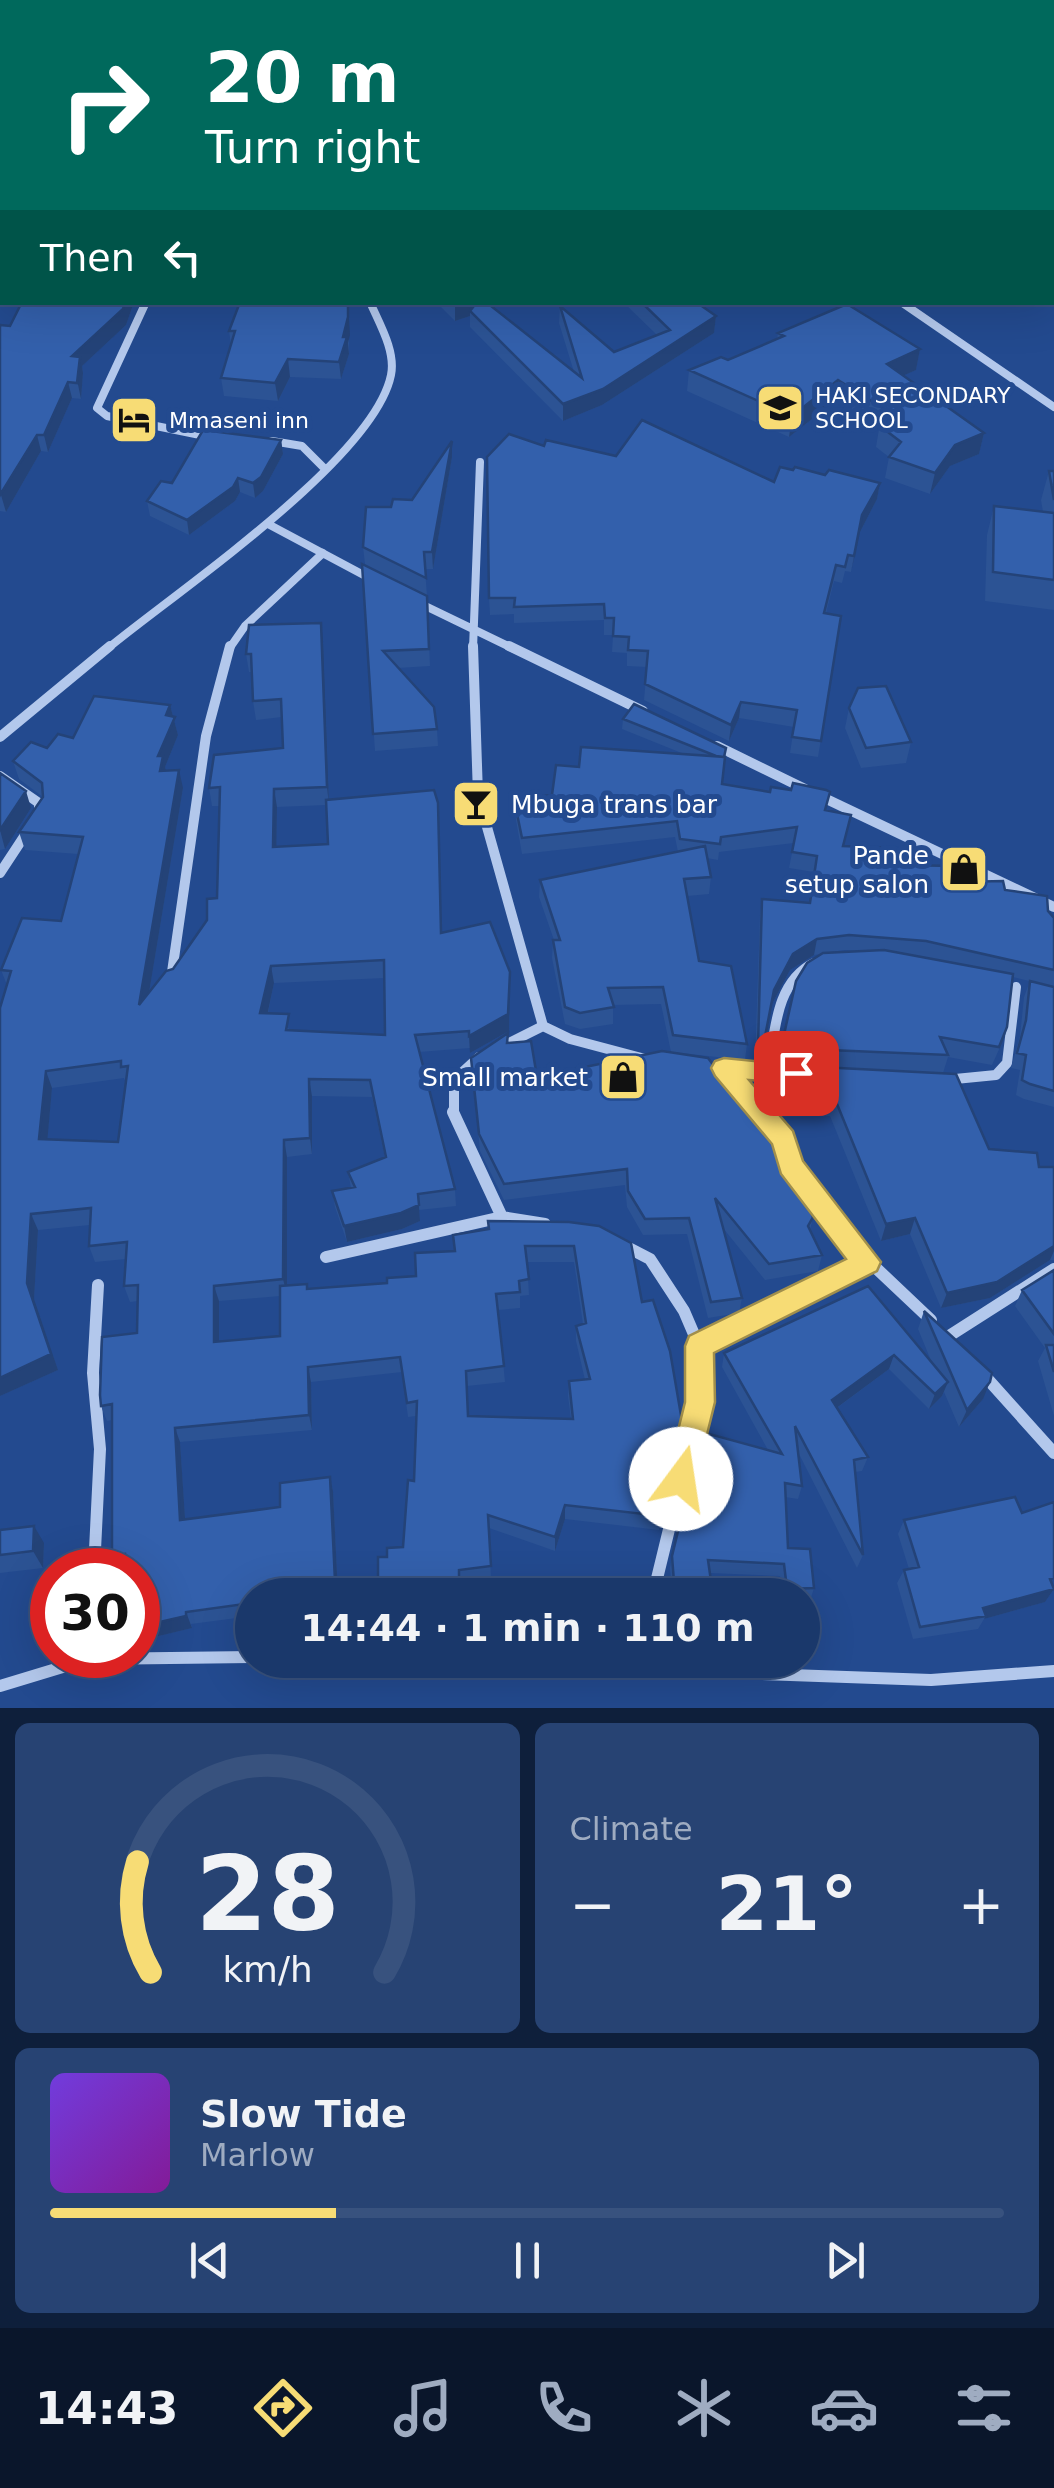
<!DOCTYPE html>
<html lang="en">
<head>
<meta charset="utf-8">
<style>
	:root { --surface:#1a386b; --page:#274373; --text:#f1f3f6; --muted:#9facc1; --line:#38527e; --accent:#f7dc75 }
	body { margin:0; font-family:"DejaVu Sans",sans-serif; background:var(--page); color:var(--text); height:100vh; display:flex; flex-direction:column; font-size:38px; white-space:nowrap }
	* { box-sizing:border-box; margin:0 }
	p { font-size:32px; color:var(--muted) }
	.icon { flex:none; width:55px; height:55px; fill:none; stroke:currentColor; stroke-width:2; stroke-linecap:round; stroke-linejoin:round }
	.map { position:relative; height:1708px; overflow:hidden }
	.side { display:flex; flex-direction:column; gap:15px; padding:15px; background:#0e1f3b; flex:1 }
	.side>* { flex:none }
	.banner { position:absolute; left:0px; top:0px; width:1055px; height:305px; box-shadow:0 10px 40px #0002,0 0 0 2px var(--line); background:#00695c; color:#fff; overflow:hidden }
	.speed { position:absolute; left:30px; top:1548px; display:flex; gap:20px; font-size:50px; font-weight:700; text-align:center }
	.speed>* { display:grid; place-content:center; width:130px; height:130px; border-radius:50%; background:var(--surface); box-shadow:0 10px 40px #0002,0 0 0 2px var(--line); line-height:1 }
	.speed .limit { border:15px solid #d22; background:#fff; color:#111 }
	.pin { position:absolute; display:grid; place-items:center; width:85px; height:85px; color:#fff; margin:-42px; border-radius:20px; box-shadow:0 5px 15px #0006 }
	.me { position:absolute; width:110px; margin:-55px; rotate:14deg; stroke-linejoin:round; filter:drop-shadow(0 0 8px #0008) }
	.turn { display:flex; align-items:center; gap:35px; height:210px; padding:0 40px; font-size:45px }
	.turn .icon { width:130px; height:130px; stroke-width:2.5 }
	.turn b { display:block; font-size:70px; line-height:85px }
	.then { display:flex; align-items:center; height:95px; padding:0 40px; background:#0003; gap:20px; font-size:38px }
	.big { font-size:75px; font-weight:700; line-height:1.1 }
	.side .card { flex:1; display:flex; flex-direction:column; justify-content:center; gap:15px; min-width:0; padding:0 35px; border-radius:15px; background:var(--page) }
	.side .dial { align-items:center; gap:0 }
	.dial svg { height:260px; overflow:visible; fill:none; stroke:var(--line); stroke-width:7; stroke-linecap:round; text-anchor:middle }
	.dial text { fill:var(--text); stroke:none }
	.song { display:flex; align-items:center; gap:30px }
	.cover { width:120px; height:120px; border-radius:15px; background:linear-gradient(135deg,hsl(260 70% 55%),hsl(290 70% 35%)) }
	.played { height:10px; border-radius:5px; background:linear-gradient(90deg,var(--accent) 30%,var(--line) 30%) }
	.keys { display:flex; justify-content:space-around; direction:ltr }
	.heat { display:flex; justify-content:space-between; align-items:center; font-size:55px; direction:ltr }
	.side .tiles { flex:1; display:grid; gap:15px; grid-template-columns:1fr 1fr }
	.card:last-child { grid-column:span 2 }
	.trip { position:absolute; left:235px; top:1578px; width:585px; height:100px; border-radius:50px; background:var(--surface); box-shadow:0 10px 40px #0002,0 0 0 2px var(--line); font-weight:700; line-height:100px; text-align:center }
	.menu { display:flex; height:160px; justify-content:space-around; align-items:center; background:#0a162b; color:var(--muted) }
	.menu .icon { width:70px; height:70px }
	.menu .active { color:var(--accent) }
	.menu b { font-size:45px; color:var(--text) }
	.map>svg:first-child { display:block }
</style>
</head>
<body>
<div class="map">
<svg width="1054" height="1708" viewBox="0 0 1054 1708">
	<rect width="100%" height="100%" fill="#234a8f"/>
	<g fill="none" stroke-linecap="round" stroke-linejoin="round">
		<!-- street-far2 -->
		<path stroke="#b3c8ec" stroke-width="8" d="M146,302L97,408L107,416L210,437
			M901,302L1054,407
			M272,441L302,446L324,468
			M268,524L373,580
			M415,601L514,649
			M107,649C176,592 374,459 391,375C396,351 379,323 370,302
			M229,649L245,626L323,553
			M473,649L480,462"/>
		<!-- street-far1 -->
		<path stroke="#b3c8ec" stroke-width="10" d="M473,646L478,795L543,1026L570,1039L649,1060
			M509,646L643,711
			M0,737L110,646
			M717,746L805,789
			M0,776L39,803V814
			M820,796L1054,907
			M0,873L27,832
			M171,979L206,736L230,646
			M499,1048L543,1026
			M706,1067L788,1073
			M724,1068L762,1114
			M768,1071C775,1033 775,982 814,963
			M945,1080L996,1075L1007,1063L1016,987
			M454,1114V1080L479,1057"/>
		<!-- street -->
		<path stroke="#b3c8ec" stroke-width="12" d="M453,1112L502,1217
			M760,1112L783,1139L791,1166L839,1233L931,1320
			M623,1245L650,1259L684,1311L699,1346L700,1402L653,1595
			M326,1257L502,1217L545,1224
			M949,1336L1054,1269
			M699,1346L867,1262
			M984,1375L1054,1453
			M94,1570L100,1449L93,1373L98,1285
			M376,1660L931,1680L1054,1671
			M0,1686L89,1659L252,1657"/>
	</g>
	<!-- wall -->
	<path fill="#2c5394" fill-rule="evenodd" d="M844,0H891L890,2H848Z
		M897,0H1054V61H1052V2H903Z
		M22,302H134L126,325L82,366L83,373L81,399L72,398L48,452L41,451L6,512L0,511V325L10,326Z
		M240,302H349V354L341,379L290,377L278,401L224,396L221,378L231,345L229,331Z
		M436,302H487L574,372L559,323L560,306L614,352L657,335L623,302H696L716,316L714,333L602,405L563,421L470,327V316L455,321Z
		M778,333L920,349L916,370L904,375L984,433L979,454L950,466L930,494L885,478L889,457L876,447L879,429L835,401L789,437L687,391L689,370L728,360L777,339Z
		M281,440L283,454L263,491L255,498L240,492L235,501L189,535L150,516L147,501L172,483Z
		M544,446L616,456L774,482L825,475L880,483L877,499L860,532L851,572L845,571L842,583L834,581L826,613L841,616L818,757L790,753L794,727L739,718L729,741L644,700L647,667L627,666V653L612,652L613,635H604V620L514,623V614L490,615L489,598Z
		M452,457L433,569H425L427,596L365,564L363,547L391,507L412,500Z
		M1049,471H1054V610L985,601L987,535L994,506L1043,512L1041,500Z
		M362,564L427,596L430,666L398,668L437,729L438,746L375,751Z
		M323,641L329,800L442,933L510,972L509,1031L470,1053V1048L419,1052L455,1189L456,1206L419,1210L420,1221L402,1229L347,1242L335,1207L332,1191L351,1188L348,1172L385,1158L372,1097L312,1096V1154L287,1157V1286L308,1289L387,1283L416,1276L454,1251L453,1235L569,1222L642,1302L683,1427L680,1441L659,1530L565,1519L555,1551L489,1528L491,1579L460,1583V1591H451L387,1557L403,1547L414,1481L416,1416L408,1417L402,1372L311,1382L312,1430L180,1442L185,1519L280,1507L330,1477L333,1491L338,1594L252,1595V1616L191,1624L192,1628L138,1641V1570L126,1568L118,1569L112,1556V1420L107,1421L101,1406L137,1333L138,1301L130,1302L124,1286L126,1259L95,1262L89,1246L90,1225L38,1230L34,1299L58,1370L0,1396L7,985L1,970L61,921L78,854L25,850L19,832L43,797L19,779L13,761L170,705L178,735L165,767L166,771L183,788L149,993L173,969L207,920L217,898L219,806H212L209,788L283,748L282,717L256,720L253,701L252,672H249L246,654ZM326,805L328,844L276,847L277,807ZM384,978L385,1035L292,1031L268,1013L274,983ZM124,1078L126,1083L118,1142L47,1139L52,1088ZM527,1262H574L583,1324L576,1326V1341L585,1380L569,1381L568,1396L571,1419L468,1416L467,1386L505,1382L498,1310L520,1308V1296L529,1295ZM280,1296V1336L219,1342V1301Z
		M849,708L911,742L906,763L861,768L845,728Z
		M623,719L726,748L722,784L826,810L844,846L897,865L959,882L1005,890L1048,911L1054,918V1107L1024,1099L1016,1095L1020,1070L1011,1068L1020,1036L1024,997L1030,981L1037,983L1013,977L1001,1045L992,1065L948,1057L943,1073L989,1149L1039,1167H1054V1260H1050L990,1298L941,1308L910,1234L881,1241L830,1116L781,1117L776,1083L780,1066L778,1065L796,981L823,954L814,955L790,970L771,1006L761,1062H755L760,915L762,899L810,903L814,872L789,868L794,843L719,852L718,860L707,858L711,877L709,894L687,896L699,961L747,1044L745,1060L671,1052L661,1004L613,1005V1024L580,1029L565,1024L552,958L553,940H554L539,897L540,880L678,852L675,837L522,854L516,820L515,804L542,802V796L552,795L579,767L684,754L622,729ZM845,950L861,951L824,953Z
		M0,773L31,808L5,849L0,850Z
		M508,1043L537,1077L787,1164L813,1217L810,1230L822,1255L818,1271L765,1280L723,1228L742,1298L739,1313L708,1318L687,1234L643,1235L627,1207L625,1185L504,1200L480,1151L471,1058Z
		M1054,1270V1416L1038,1361L1045,1348L1015,1306L1022,1290Z
		M868,1286L932,1363L918,1329L924,1311L983,1399L959,1427L944,1392L942,1396L929,1409L889,1369L837,1408L868,1457L862,1471L855,1472L863,1555L857,1568L799,1454L802,1486L798,1499L785,1497L788,1548L814,1588L810,1601H802V1595H782L780,1576L710,1573L713,1595H672L670,1568L672,1556L768,1450L722,1367L724,1353Z
		M1022,1513L1054,1589L1045,1602L984,1619L978,1629L913,1639L897,1583L904,1570L909,1569L898,1534L904,1520Z
		M0,1530L44,1543L43,1568L0,1573Z"/>
	<!-- shaded-wall -->
	<path fill="#244378" d="M684,0H792L767,2H684Z
		M125,302H134L126,325L82,366L83,373L81,399L72,356Z
		M348,302L350,335L348,343L349,354L341,379L339,362Z
		M462,302H486L470,311V316L455,321V305Z
		M716,316L714,333L602,405L563,421V404Z
		M920,349L916,370L884,384L887,364Z
		M288,359L290,377L278,401L275,383Z
		M838,380L835,401L789,437L792,416Z
		M68,382L72,398L48,452L44,435Z
		M984,433L979,454L950,466L930,494L935,473L955,445Z
		M37,435L41,451L6,512L1,495Z
		M281,440L283,454L263,491L255,498L253,483Z
		M452,441V457L433,569L432,552Z
		M238,478L240,492L235,501L189,535L187,520Z
		M880,483L877,499L860,532L851,572L862,515Z
		M321,623L323,641L329,805L327,787Z
		M741,702L739,718L729,741L731,725Z
		M170,705L178,735L165,767L167,774L164,789L158,756L166,715Z
		M179,770L183,788L144,1023L139,1005Z
		M274,789L277,807L276,865L273,847Z
		M26,791L31,808L5,849L0,830Z
		M817,939L814,955L790,970L771,1006L761,1062L774,990L793,954Z
		M271,966L274,983L264,1030L260,1013Z
		M510,972L509,1031L470,1053L469,1036Z
		M46,1071L52,1088L46,1155L39,1139Z
		M309,1079L312,1096V1154L310,1138Z
		M284,1140L287,1157V1295L283,1279Z
		M418,1194L420,1221L402,1229L347,1242L344,1226Z
		M31,1214L38,1230L34,1299L58,1370L0,1396V1378L27,1283Z
		M915,1218L910,1234L881,1241L886,1224Z
		M1054,1246V1251L1050,1260L990,1298L941,1308L947,1293Z
		M214,1286L219,1301V1357L214,1342Z
		M894,1355L889,1369L827,1415L832,1400Z
		M308,1367L311,1382L312,1430L309,1415Z
		M948,1382L942,1396L929,1409L935,1394Z
		M990,1382L983,1399L959,1427L967,1410Z
		M683,1427L680,1441L659,1530L661,1516Z
		M175,1428L180,1442L186,1533L180,1520Z
		M330,1477L333,1491L338,1594L335,1581Z
		M565,1505V1519L555,1551V1537Z
		M34,1526L44,1543L43,1568L33,1551Z
		M1054,1589L1045,1602L984,1619L986,1616L983,1608Z
		M186,1612L192,1628L138,1641V1627Z"/>
	<!-- building -->
	<path fill="#3360ac" stroke="#244378" stroke-width="2.5" fill-rule="evenodd" d="M54,0H178L182,2H44Z
		M263,0H309L308,2H261Z
		M626,0H690L694,2H626Z
		M792,0H823V2H792Z
		M870,0H887L885,2H874Z
		M936,0H1052V2H942Z
		M1052,3H1054V45H1052Z
		M0,14H2V88L0,89Z
		M0,90L2,93V241L0,238Z
		M1052,252L1054,253L1053,282H1052Z
		M22,302H125L123,309L72,356L80,357L77,383L68,382L44,435H37L0,495V325L10,326Z
		M240,302H348V317L343,337H347L339,362L288,359L275,383L221,378L235,331H229Z
		M477,302H486L582,378L560,306L614,352L670,330L641,302H696L716,316L603,389L563,404L470,311Z
		M847,304L920,349L887,364L984,433L955,445L935,473L889,457L901,442L880,426L899,418L838,380L792,416L689,370L721,357L728,360L784,336L778,333Z
		M642,420L774,482L780,467L793,470L795,467L825,475L829,470L880,483L862,515L854,556L848,555L845,567L836,565L824,613L841,616L821,741L792,737L797,710L741,702L731,725L645,684L648,651L628,650L629,637L613,636L614,618H605L604,604L514,607L515,598H489L487,457L509,434L544,446L546,440L616,456Z
		M203,430L281,440L261,477L253,483L238,478L233,487L187,520L147,501L161,481L172,483Z
		M452,441L432,552H424L426,578L363,547L366,507H391L393,499L412,500Z
		M1049,471H1054V500Z
		M994,506L1054,513V580L993,572Z
		M362,564L427,596L429,649L383,651L434,707L437,729L373,734Z
		M321,623L327,787L274,789L273,847L328,844L326,800L434,790L438,803L441,933L490,922L510,972L508,1014L469,1036V1031L415,1035L455,1189L418,1194L419,1205L401,1213L344,1226L332,1191L355,1187L348,1172L386,1157L370,1080L309,1079L310,1138L284,1140L283,1279L214,1286V1342L280,1336V1286L307,1284V1289L387,1283V1278L416,1276L415,1253L455,1251L453,1235L489,1229L488,1221L569,1222L599,1226L631,1243L642,1302L653,1300L670,1351L683,1427L661,1516L565,1505L555,1537L488,1515L491,1566L459,1570V1578H450V1595H378V1557H387V1548L403,1547L408,1480L414,1481L417,1401L407,1403L400,1357L308,1367L309,1415L175,1428L180,1520L280,1507V1483L330,1477L335,1581L257,1591V1595H252V1603L186,1612V1616L138,1627V1570H126L125,1554L112,1556V1404L101,1406L100,1395L102,1337L137,1333L138,1285L124,1286L127,1242L89,1246L91,1208L31,1214L27,1283L51,1354L0,1378V1008L11,971L1,970L22,918L61,921L83,837L19,832L43,797L42,783L13,761L31,742L47,748L58,734L73,738L94,696L170,705L166,715L175,717L158,756H163L160,771L179,770L139,1005L166,971L173,969L207,920V899L217,898L220,787L209,788L214,755L283,748L281,699L253,701L251,654H246L249,625ZM384,960L385,1035L286,1030L289,1014L260,1013L271,966ZM121,1061V1067L128,1066L118,1142L39,1139L46,1071ZM525,1246H574L586,1323L576,1326L590,1379L569,1381L573,1419L468,1416L466,1371L504,1366L496,1294L520,1292L519,1281L529,1279Z
		M886,686L911,742L866,748L849,708L858,688Z
		M634,704L726,748L724,757L716,756L623,719Z
		M581,747L725,757L722,784L770,792L771,787L791,790L793,783L826,790L830,792L825,810L851,815L843,846L895,848L897,865L956,866L959,882L1003,881L1005,890L1047,896L1048,911L1054,918V970L926,941L849,935L817,939L793,954L774,990L763,1047L758,1046L762,899L810,903L817,856L792,852L797,827L721,837L720,844L680,839L677,821L522,838L515,804L543,802L542,796L552,795L556,765L579,767Z
		M0,773L26,791L0,830Z
		M705,846L711,877L684,879L699,961L731,966L747,1044L673,1035L663,987L608,988L614,1007L580,1013L565,1007L553,940H560L540,880Z
		M884,950L1013,974L1007,1027L999,1047L940,1037L948,1055L781,1048L796,981L807,963L823,953Z
		M1030,981L1054,987V1091L1030,1084L1022,1080L1026,1055L1017,1053L1026,1020Z
		M508,1033L507,1043L531,1041L537,1077L662,1051L708,1058L747,1110L761,1108L775,1124L787,1164H793L813,1217L808,1226L822,1255L769,1264L715,1198L742,1298L711,1302L689,1218L645,1219L628,1191L627,1169L504,1184L479,1134L471,1058Z
		M780,1065L956,1074L989,1149L1037,1153L1039,1167H1054V1246L997,1282L947,1293L915,1218L886,1224L835,1099L785,1100Z
		M1054,1270V1334L1022,1290Z
		M868,1286L948,1382L935,1394L894,1355L832,1400L868,1457L854,1460L863,1555L795,1426L802,1486L785,1483L788,1548L810,1549L814,1588L787,1589L784,1564L708,1560L713,1595H675L672,1556L702,1432L782,1454L724,1353Z
		M924,1311L992,1373L990,1382L967,1410Z
		M1046,1345H1054V1372Z
		M1015,1497L1022,1513L1054,1502V1578L1050,1579L1054,1589L983,1608L986,1616L920,1627L904,1570L919,1567L904,1520Z
		M34,1526L33,1551L0,1555V1530Z"/>
	<!-- route -->
	<path fill="#f7dc75" stroke="#a18f4c" stroke-width="2.5" d="M724,1058L805,1066L808,1073L805,1080L796,1084L749,1080L793,1131L803,1161L881,1262L877,1271L714,1353L715,1402L696,1479L692,1490L681,1494L670,1490L666,1479L685,1402V1346L689,1336L846,1259L781,1174L772,1144L715,1076L711,1068L715,1061Z"/>
	<!-- icons -->
	<defs>
		<g id="school-square" transform="scale(2.5)"><rect x="-9" y="-9" width="18" height="18" rx="4" fill="#f7dc75" stroke="#234a8f"/><path d="M0-5L7-2L0 1L-7-2ZM-4 1L0 2.5L4 1V4Q0 6-4 4Z" fill="#111"/></g>
		<g id="hotel-square" transform="scale(2.5)"><rect x="-9" y="-9" width="18" height="18" rx="4" fill="#f7dc75" stroke="#234a8f"/><path d="M-6-4.5h1.5V1H6V5H4.5V3h-9V5H-6ZM-4 0a1.8 1.8 0 1 1 3.6 0ZM.5 0V-2.5h3Q6-2.5 6 0Z" fill="#111"/></g>
		<g id="bar-square" transform="scale(2.5)"><rect x="-9" y="-9" width="18" height="18" rx="4" fill="#f7dc75" stroke="#234a8f"/><path d="M-6-5H6L.8 .8V4.5H3.5V6h-7V4.5H-.8V.8Z" fill="#111"/></g>
		<g id="shop-square" transform="scale(2.5)"><rect x="-9" y="-9" width="18" height="18" rx="4" fill="#f7dc75" stroke="#234a8f"/><path d="M-5-2.5h2.3a2.7 3.5 0 0 1 5.4 0H5L5.5 6h-11ZM-1.5-2.5h3a1.5 2.3 0 0 0-3 0Z" fill="#111"/></g>
	</defs>
	<g fill-rule="evenodd">
		<use href="#school-square" x="780" y="408"/>
		<use href="#hotel-square" x="134" y="420"/>
		<use href="#bar-square" x="476" y="804"/>
		<use href="#shop-square" x="964" y="869"/>
		<use href="#shop-square" x="623" y="1077"/>
	</g>
	<g text-anchor="middle" dominant-baseline="central" stroke-width="10" stroke-linejoin="round" paint-order="stroke">
		<!-- far-poi labels -->
		<g font-size="22" fill="#fff" stroke="#234a8f" text-anchor="start">
			<text x="815" y="395">HAKI SECONDARY<tspan x="815" dy="25">SCHOOL</tspan></text>
			<text x="169" y="420">Mmaseni inn</text>
		</g>
		<!-- poi labels -->
		<g font-size="25" fill="#fff" stroke="#234a8f" text-anchor="end">
			<text x="511" y="804" text-anchor="start">Mbuga trans bar</text>
			<text x="929" y="855">Pande<tspan x="929" dy="29">setup salon</tspan></text>
			<text x="588" y="1077">Small market</text>
		</g>
	</g>
</svg>
<div class="speed"><div class="limit">30</div></div>
<div class="pin" style="left:796px;top:1073px;background:#d93025"><svg class="icon" aria-label="arrive" viewBox="0 0 24 24"><path d="M6 21V4h12l-3 4 3 4H6"/></svg></div>
<svg class="me" style="left:681px;top:1479px" viewBox="-20 -20 40 40"><circle r="19" fill="#fff"/><path d="M0-13L10 11 0 6-10 11z" fill="#f7dc75"/></svg>
<div class="trip">14:44 · 1 min · 110 m</div>
<div class="banner">
<div class="turn"><svg class="icon" aria-label="right" viewBox="0 0 24 24"><path d="M7 20v-9h11M14 6l5 5-5 5"/></svg><div><b>20 m</b>Turn right</div></div>
<div class="then">Then<svg class="icon" aria-label="left" viewBox="0 0 24 24"><path d="M17 20v-9H6M10 6l-5 5 5 5"/></svg></div>
</div>
</div>
<section class="side">
<div class="tiles">
<div class="card dial"><svg viewBox="0 0 100 80">
<path d="M14 69A42 42 0 1 1 86 69"/>
<path d="M14 69A42 42 0 0 1 10 35" stroke="#f7dc75"/>
<text x="50" y="56" font-size="32" font-weight="700">28</text>
<text x="50" y="72" font-size="11">km/h</text>
</svg></div>
<div class="card"><p>Climate</p>
<div class="heat"><a>−</a><b class="big">21°</b><a>+</a></div>
</div>
<div class="card">
<div class="song"><i class="cover"></i><div><b>Slow Tide</b><p>Marlow</p></div></div>
<div class="played"></div>
<div class="keys"><svg class="icon" aria-label="previous" viewBox="0 0 24 24"><path d="M18 5L8 12l10 7zM5 5v14"/></svg><svg class="icon" aria-label="pause" viewBox="0 0 24 24"><path d="M8 5v14M16 5v14"/></svg><svg class="icon" aria-label="next" viewBox="0 0 24 24"><path d="M6 5l10 7-10 7zM19 5v14"/></svg></div>
</div>
</div>
</section>
<nav class="menu">
<b>14:43</b>
<svg class="icon active" aria-label="directions" viewBox="0 0 24 24"><path d="M12 3l9 9-9 9-9-9zM9 14v-3h6M13 9l2 2-2 2"/></svg>
<svg class="icon" aria-label="music" viewBox="0 0 24 24"><path d="M9 18V5l10-2v13"/><circle cx="6" cy="18" r="3"/><circle cx="16" cy="16" r="3"/></svg>
<svg class="icon" aria-label="phone" viewBox="0 0 24 24"><path d="M5 4h4l2 5-3 2q2 4 5 5l2-3 5 2v4C11 20 4 13 5 4z"/></svg>
<svg class="icon" aria-label="climate" viewBox="0 0 24 24"><path d="M12 3v18M4 7l16 10M4 17L20 7"/></svg>
<svg class="icon" aria-label="car" viewBox="0 0 24 24"><path d="M5 17H2v-5l4-1 3-4h7l3 4 3 1v5h-3M9 17h6M6 11h13"/><circle cx="7" cy="17" r="2"/><circle cx="17" cy="17" r="2"/></svg>
<svg class="icon" aria-label="filters" viewBox="0 0 24 24"><path d="M4 7h16M4 17h16"/><circle cx="9" cy="7" r="2"/><circle cx="15" cy="17" r="2"/></svg>
</nav>
</body>
</html>
